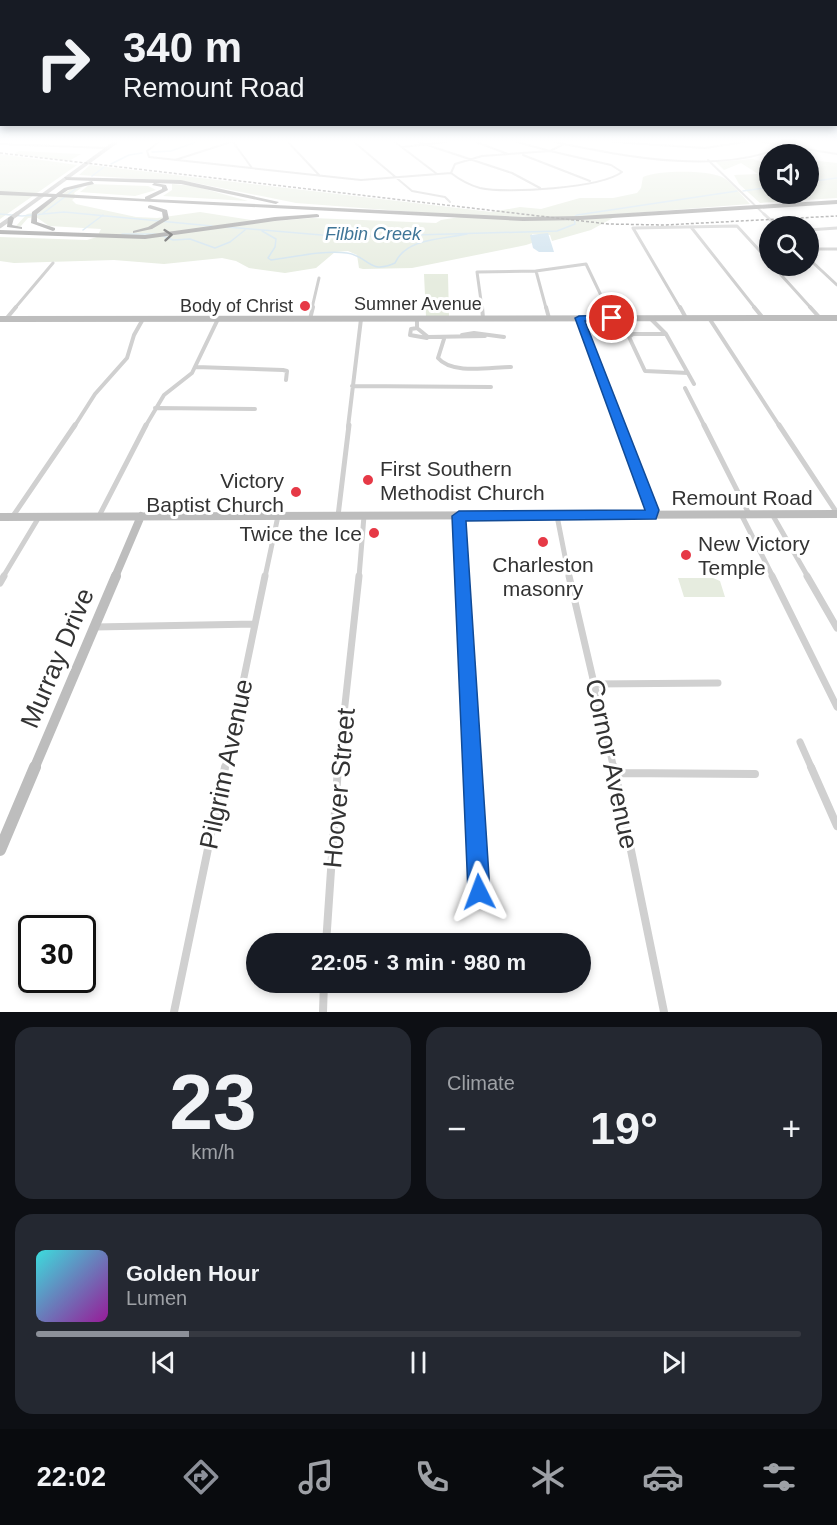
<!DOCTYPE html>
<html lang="en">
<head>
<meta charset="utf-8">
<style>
	:root { --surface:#171b24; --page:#242831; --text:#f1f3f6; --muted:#9ea1a6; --line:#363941; --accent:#8c9099 }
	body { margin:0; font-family:Arial,sans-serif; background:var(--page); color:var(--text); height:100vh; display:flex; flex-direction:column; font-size:22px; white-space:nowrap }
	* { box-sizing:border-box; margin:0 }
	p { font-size:20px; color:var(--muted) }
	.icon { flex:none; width:33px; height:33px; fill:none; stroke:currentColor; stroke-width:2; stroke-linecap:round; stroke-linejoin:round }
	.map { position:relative; height:1012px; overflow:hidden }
	.sheet { display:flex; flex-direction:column; gap:15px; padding:15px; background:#0d0f14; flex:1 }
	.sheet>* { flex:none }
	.top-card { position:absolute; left:0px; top:0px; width:837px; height:126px; box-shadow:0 3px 9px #0003; background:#171b24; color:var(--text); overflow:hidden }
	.fabs { position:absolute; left:759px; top:144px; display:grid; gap:12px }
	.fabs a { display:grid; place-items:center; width:60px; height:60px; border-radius:50%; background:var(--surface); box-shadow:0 3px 9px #0003; font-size:30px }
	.speed { position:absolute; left:18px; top:915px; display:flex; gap:12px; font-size:30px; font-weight:700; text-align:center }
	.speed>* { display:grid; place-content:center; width:78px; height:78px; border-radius:50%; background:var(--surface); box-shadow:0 3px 9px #0003; line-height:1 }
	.speed .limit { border:3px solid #111; border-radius:9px; background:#fff; color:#111 }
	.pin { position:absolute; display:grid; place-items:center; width:51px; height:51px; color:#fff; margin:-26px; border:3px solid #fff; border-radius:50%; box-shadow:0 2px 6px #0007 }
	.me { position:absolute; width:66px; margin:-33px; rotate:357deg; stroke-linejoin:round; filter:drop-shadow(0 0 4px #0008) }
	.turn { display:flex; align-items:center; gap:21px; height:126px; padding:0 24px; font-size:27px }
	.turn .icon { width:78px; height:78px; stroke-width:2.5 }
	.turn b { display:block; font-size:42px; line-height:51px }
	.big { font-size:45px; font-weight:700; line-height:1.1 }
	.sheet .card { flex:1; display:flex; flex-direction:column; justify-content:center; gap:9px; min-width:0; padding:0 21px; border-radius:18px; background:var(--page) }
	.sheet .dial { align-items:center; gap:0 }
	.dial b { font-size:78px; line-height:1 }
	.song { display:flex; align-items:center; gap:18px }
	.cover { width:72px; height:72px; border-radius:9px; background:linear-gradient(135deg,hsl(180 70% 55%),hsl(300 70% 35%)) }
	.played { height:6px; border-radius:3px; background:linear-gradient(90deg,var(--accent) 20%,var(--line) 20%) }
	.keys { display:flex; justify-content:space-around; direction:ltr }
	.heat { display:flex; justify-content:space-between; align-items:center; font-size:33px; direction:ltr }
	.sheet .tiles { flex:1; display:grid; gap:15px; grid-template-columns:1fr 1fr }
	.card:last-child { grid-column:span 2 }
	.trip { position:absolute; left:246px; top:933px; width:345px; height:60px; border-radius:30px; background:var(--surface); box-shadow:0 3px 9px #0003; font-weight:700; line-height:60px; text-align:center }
	.tab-bar { display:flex; height:96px; justify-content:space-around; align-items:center; background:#090b0e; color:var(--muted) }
	.tab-bar .icon { width:42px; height:42px }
	.tab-bar .on { color:var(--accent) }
	.tab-bar b { font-size:27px; color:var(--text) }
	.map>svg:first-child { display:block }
</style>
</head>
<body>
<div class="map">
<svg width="837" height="1012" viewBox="0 0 837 1012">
	<rect width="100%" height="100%" fill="#fff"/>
	<!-- green -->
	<path fill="#e6ecdf" d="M19,151L81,154L69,161L14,154Z
		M0,154L77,165L0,219Z
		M753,159L769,164L770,194H808L809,160L837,163V198L760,203L739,184L734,175L758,174L741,163L724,170L716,162Z
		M90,165L492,212L520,207L541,209L580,198H613L637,193L641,188L643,177C658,170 707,170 722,177C732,182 742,196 750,204L620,214L591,230L552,241L550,235L532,234V243L526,245L412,268L363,269L359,268L357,255L348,251L335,252L316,268L285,273L249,268L236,261L222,258L164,264L114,260L14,263L0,261V237L87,240L97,237L101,229L49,226L36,217L28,218L21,226H16L27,214C49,212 61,187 84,186L74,193L76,197L72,200L76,204L136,217L157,218L200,212L264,222L312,218L436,223L441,220L466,216L296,203L191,182L79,175Z
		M90,184L148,186L156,190L135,196L80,192Z
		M172,184L194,186L248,201L163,196L172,190Z
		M424,274H448L449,317H426Z
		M678,578H713L720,581L725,597H684Z"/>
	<!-- water -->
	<path fill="#cfe2ee" d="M548,233L554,252H539L533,248L530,235Z"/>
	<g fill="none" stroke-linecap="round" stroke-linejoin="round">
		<!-- stream -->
		<path stroke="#cfe2ee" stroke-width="1.5" d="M152,152L171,151L196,142
			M111,164L129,155L142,153
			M92,176L104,167
			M808,182L837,178
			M743,191L770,187
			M0,214L22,216L64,212L212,226
			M42,214L78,187
			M227,227L345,237L557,231L575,224L574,217L577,215L737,191
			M83,230L103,215
			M262,231L276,239L275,247L268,258L271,260C295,257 323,250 347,253C369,256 368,275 395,263C406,238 443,239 467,234
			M122,234H155
			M161,235L173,240L190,239L215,248L230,242L245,230"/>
		<!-- street-far5 -->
		<path stroke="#d0d0d0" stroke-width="2" d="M159,142L147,151L149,157L361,180L451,173
			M233,142L252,168
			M288,142L320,176
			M354,142L412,191L445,197L450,202
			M395,142L437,174
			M418,142L512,173L540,188
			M476,142L508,154
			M517,142L550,151L564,144
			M554,142C623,156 728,178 792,142
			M613,142L705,148L744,142
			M762,142L837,154
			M0,144L107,148
			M402,147L446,142
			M550,151L611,165L622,172C601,188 507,194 480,188C469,185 460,180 451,173L455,164L482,156Z
			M523,155L590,181
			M175,160L231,142
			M708,160L766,216"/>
		<!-- street-far4 -->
		<path stroke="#d0d0d0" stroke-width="3" d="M764,214L777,226
			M691,227L755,308
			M808,230L837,228
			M808,249H837
			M808,258L837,285
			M773,266L811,308
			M536,271L546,308
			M15,308L53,263
			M312,308L319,278
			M482,308L477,272L536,271L586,264L607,308
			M680,308L633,228L737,226L770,262"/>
		<!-- street-far3 -->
		<path stroke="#d0d0d0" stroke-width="4" d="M482,307L483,318
			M546,307L549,318
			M607,307L612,318
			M680,307L686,318
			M754,307L763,318
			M810,307L820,318
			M579,318L620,427
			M650,318L666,334L694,384
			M709,318L780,427
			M6,319L16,307
			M310,319L313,307
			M417,319V328L428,337L485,336
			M417,328L411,329L410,335L427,338
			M666,334H633L629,337L645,371L688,373
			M462,335L474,333L504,337
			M444,339L438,358C452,375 491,367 511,367
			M196,367L283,370L287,371L286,380
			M352,386L491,387
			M685,388L705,427
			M155,408L255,409
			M74,427L95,394L127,358L134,335L143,319
			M145,427L164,395L192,373L218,319
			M348,427L361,319"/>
		<!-- street-far2 -->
		<path stroke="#d0d0d0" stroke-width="5" d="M620,425L652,510L651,515
			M704,425L749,514
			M779,425L837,513
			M741,514L773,577
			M772,514L808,577
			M459,515L462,577
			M13,516L75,425
			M99,516L146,425
			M338,516L349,425
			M557,516L569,577
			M3,577L39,517
			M265,577L278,516
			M359,577L364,516"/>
		<!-- street-far1 -->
		<path stroke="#d0d0d0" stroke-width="7" d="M462,576L472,769
			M569,576L614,769
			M772,576L837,707
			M807,576L837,628
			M0,583L4,576
			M95,627L255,624
			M594,684L718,683
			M800,742L812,769
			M225,769L265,576
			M338,769L359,576"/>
		<!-- street -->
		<path stroke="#d0d0d0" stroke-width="8" d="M472,767L479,893
			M614,767L664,1012
			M811,767L837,826
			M615,773L755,774
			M326,944L338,767
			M174,1012L225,767
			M323,1012L324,982"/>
		<!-- secondary-far5 -->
		<path stroke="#bdbdbd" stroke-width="4" d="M14,216L116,142"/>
		<!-- secondary-far4 -->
		<path stroke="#bdbdbd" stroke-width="4.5" d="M0,226L17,214"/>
		<!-- secondary-far3 -->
		<path stroke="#bdbdbd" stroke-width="6" d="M0,319L837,318"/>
		<!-- secondary-far2 -->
		<path stroke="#bdbdbd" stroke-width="8" d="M0,517L837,514
			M115,577L141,516"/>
		<!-- secondary-far1 -->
		<path stroke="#bdbdbd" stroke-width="10" d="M34,769L116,576"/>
		<!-- secondary -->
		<path stroke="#bdbdbd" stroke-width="12" d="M0,850L35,767"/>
		<!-- highway -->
		<path fill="#9a9a9a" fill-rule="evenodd" d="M64,177L181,180L279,202L276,204L181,184L155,183L166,185L168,190L150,199L523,217L580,216L837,200V204L580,220L523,221L58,197L37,214V222L55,228V230L53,231L31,223L32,212L52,197L0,195V191L56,194L64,188L92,181L94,184L68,190L62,194L145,199V197L162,189V187L152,185L154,183L66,180Z
			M150,205L167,210L169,219L152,229L133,233V231L148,227L163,218L162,212L148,208V206Z
			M317,214L319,215V217L275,221L145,239L0,234V230L145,235L275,217Z
			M11,216L14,218L12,225L22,227V229L7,227L8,218Z"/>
		<!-- rail -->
		<path stroke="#888" stroke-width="1.5" stroke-dasharray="3 2" stroke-linecap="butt" d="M0,153L608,224L664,225L837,216"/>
	</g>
	<!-- one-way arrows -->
	<defs><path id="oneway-chevron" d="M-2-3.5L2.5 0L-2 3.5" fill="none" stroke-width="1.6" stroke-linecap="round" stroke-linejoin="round" transform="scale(1.5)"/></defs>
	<use stroke="#525252" href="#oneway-chevron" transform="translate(168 235) rotate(-5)"/>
	<!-- sky -->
	<linearGradient id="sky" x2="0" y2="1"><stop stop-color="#9ec6ea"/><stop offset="0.5" stop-color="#fff"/><stop offset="1" stop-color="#fff" stop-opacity="0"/></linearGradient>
	<rect width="837" height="283" fill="url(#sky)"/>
	<!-- route -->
	<path fill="#1a73e8" stroke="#114b97" stroke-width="1.5" d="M612,315L617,318L616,320L585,321L659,510L656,519L466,521L490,892L487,900L479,903L472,900L468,892L452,516L459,511L645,510L575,318L579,316Z"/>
	<!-- markers -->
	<g fill="#e63946" stroke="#fff" stroke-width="2">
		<circle cx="305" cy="306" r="6"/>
		<circle cx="368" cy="480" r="6"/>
		<circle cx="296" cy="492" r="6"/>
		<circle cx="374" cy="533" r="6"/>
		<circle cx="543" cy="542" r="6"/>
		<circle cx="686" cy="555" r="6"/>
	</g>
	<g text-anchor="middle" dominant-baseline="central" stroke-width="6" stroke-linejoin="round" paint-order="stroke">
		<!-- far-water labels -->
		<g font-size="18" font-style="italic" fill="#3f7597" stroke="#fff">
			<text x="373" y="234">Filbin Creek</text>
		</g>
		<!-- far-street labels -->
		<g font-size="18" fill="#333" stroke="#fff">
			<text x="418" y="304">Sumner Avenue</text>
		</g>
		<!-- far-poi labels -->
		<g font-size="18" fill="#333" stroke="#fff" text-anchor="end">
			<text x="293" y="306">Body of Christ</text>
		</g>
		<!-- poi labels -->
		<g font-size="21" fill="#333" stroke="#fff" text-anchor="start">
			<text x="380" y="468">First Southern<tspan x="380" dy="24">Methodist Church</tspan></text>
			<text x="284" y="480" text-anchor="end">Victory<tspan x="284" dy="24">Baptist Church</tspan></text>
			<text x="362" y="533" text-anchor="end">Twice the Ice</text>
			<text x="698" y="543">New Victory<tspan x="698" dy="24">Temple</tspan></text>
			<text x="543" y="564" text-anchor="middle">Charleston<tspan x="543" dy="24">masonry</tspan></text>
		</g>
		<!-- street labels -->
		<g font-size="21" fill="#333" stroke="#fff">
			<text x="742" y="497">Remount Road</text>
		</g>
		<!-- near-street labels -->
		<g font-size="26" fill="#333" stroke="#fff">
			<text transform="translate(57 658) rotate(-67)">Murray Drive</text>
			<text transform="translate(226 764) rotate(-78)">Pilgrim Avenue</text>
			<text transform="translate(612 764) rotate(78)">Cornor Avenue</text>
			<text transform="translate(339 788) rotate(-85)">Hoover Street</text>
		</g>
	</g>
</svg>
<div class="fabs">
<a><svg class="icon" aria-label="sound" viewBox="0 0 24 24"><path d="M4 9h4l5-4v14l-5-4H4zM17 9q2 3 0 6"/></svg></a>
<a><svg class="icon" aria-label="search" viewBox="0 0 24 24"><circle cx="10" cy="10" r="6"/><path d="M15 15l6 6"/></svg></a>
</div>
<div class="speed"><div class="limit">30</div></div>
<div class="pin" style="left:612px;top:318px;background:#d93025"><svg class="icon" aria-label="arrive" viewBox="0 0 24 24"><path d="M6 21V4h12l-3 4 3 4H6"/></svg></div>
<svg class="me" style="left:479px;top:892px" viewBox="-20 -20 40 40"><path d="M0-17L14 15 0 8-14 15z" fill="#1a73e8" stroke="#fff" stroke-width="4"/></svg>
<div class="trip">22:05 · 3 min · 980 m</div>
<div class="top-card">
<div class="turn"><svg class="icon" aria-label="right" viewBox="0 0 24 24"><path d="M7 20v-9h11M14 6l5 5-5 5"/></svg><div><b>340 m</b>Remount Road</div></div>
</div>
</div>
<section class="sheet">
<div class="tiles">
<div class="card dial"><b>23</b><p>km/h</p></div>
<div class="card"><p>Climate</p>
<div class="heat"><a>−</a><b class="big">19°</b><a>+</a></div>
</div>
<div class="card">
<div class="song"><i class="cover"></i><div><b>Golden Hour</b><p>Lumen</p></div></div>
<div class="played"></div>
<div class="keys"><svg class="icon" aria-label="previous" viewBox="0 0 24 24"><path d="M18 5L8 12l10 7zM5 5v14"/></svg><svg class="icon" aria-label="pause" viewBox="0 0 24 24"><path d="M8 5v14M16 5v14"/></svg><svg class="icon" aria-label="next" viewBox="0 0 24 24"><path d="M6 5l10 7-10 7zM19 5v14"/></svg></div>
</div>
</div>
</section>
<nav class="tab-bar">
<b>22:02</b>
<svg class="icon on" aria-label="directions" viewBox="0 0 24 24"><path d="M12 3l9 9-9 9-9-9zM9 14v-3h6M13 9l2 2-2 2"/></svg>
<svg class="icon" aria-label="music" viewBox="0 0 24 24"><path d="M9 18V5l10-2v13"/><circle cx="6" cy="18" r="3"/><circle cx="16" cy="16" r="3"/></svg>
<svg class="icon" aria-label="phone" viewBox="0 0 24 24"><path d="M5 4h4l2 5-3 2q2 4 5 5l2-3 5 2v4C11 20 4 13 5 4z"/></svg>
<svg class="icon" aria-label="climate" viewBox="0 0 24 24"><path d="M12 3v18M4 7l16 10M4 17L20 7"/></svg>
<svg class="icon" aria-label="car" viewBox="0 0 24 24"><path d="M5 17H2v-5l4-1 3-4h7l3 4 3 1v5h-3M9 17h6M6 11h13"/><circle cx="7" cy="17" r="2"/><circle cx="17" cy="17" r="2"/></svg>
<svg class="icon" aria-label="filters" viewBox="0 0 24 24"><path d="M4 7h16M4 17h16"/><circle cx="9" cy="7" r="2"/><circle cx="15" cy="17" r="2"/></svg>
</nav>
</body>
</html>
